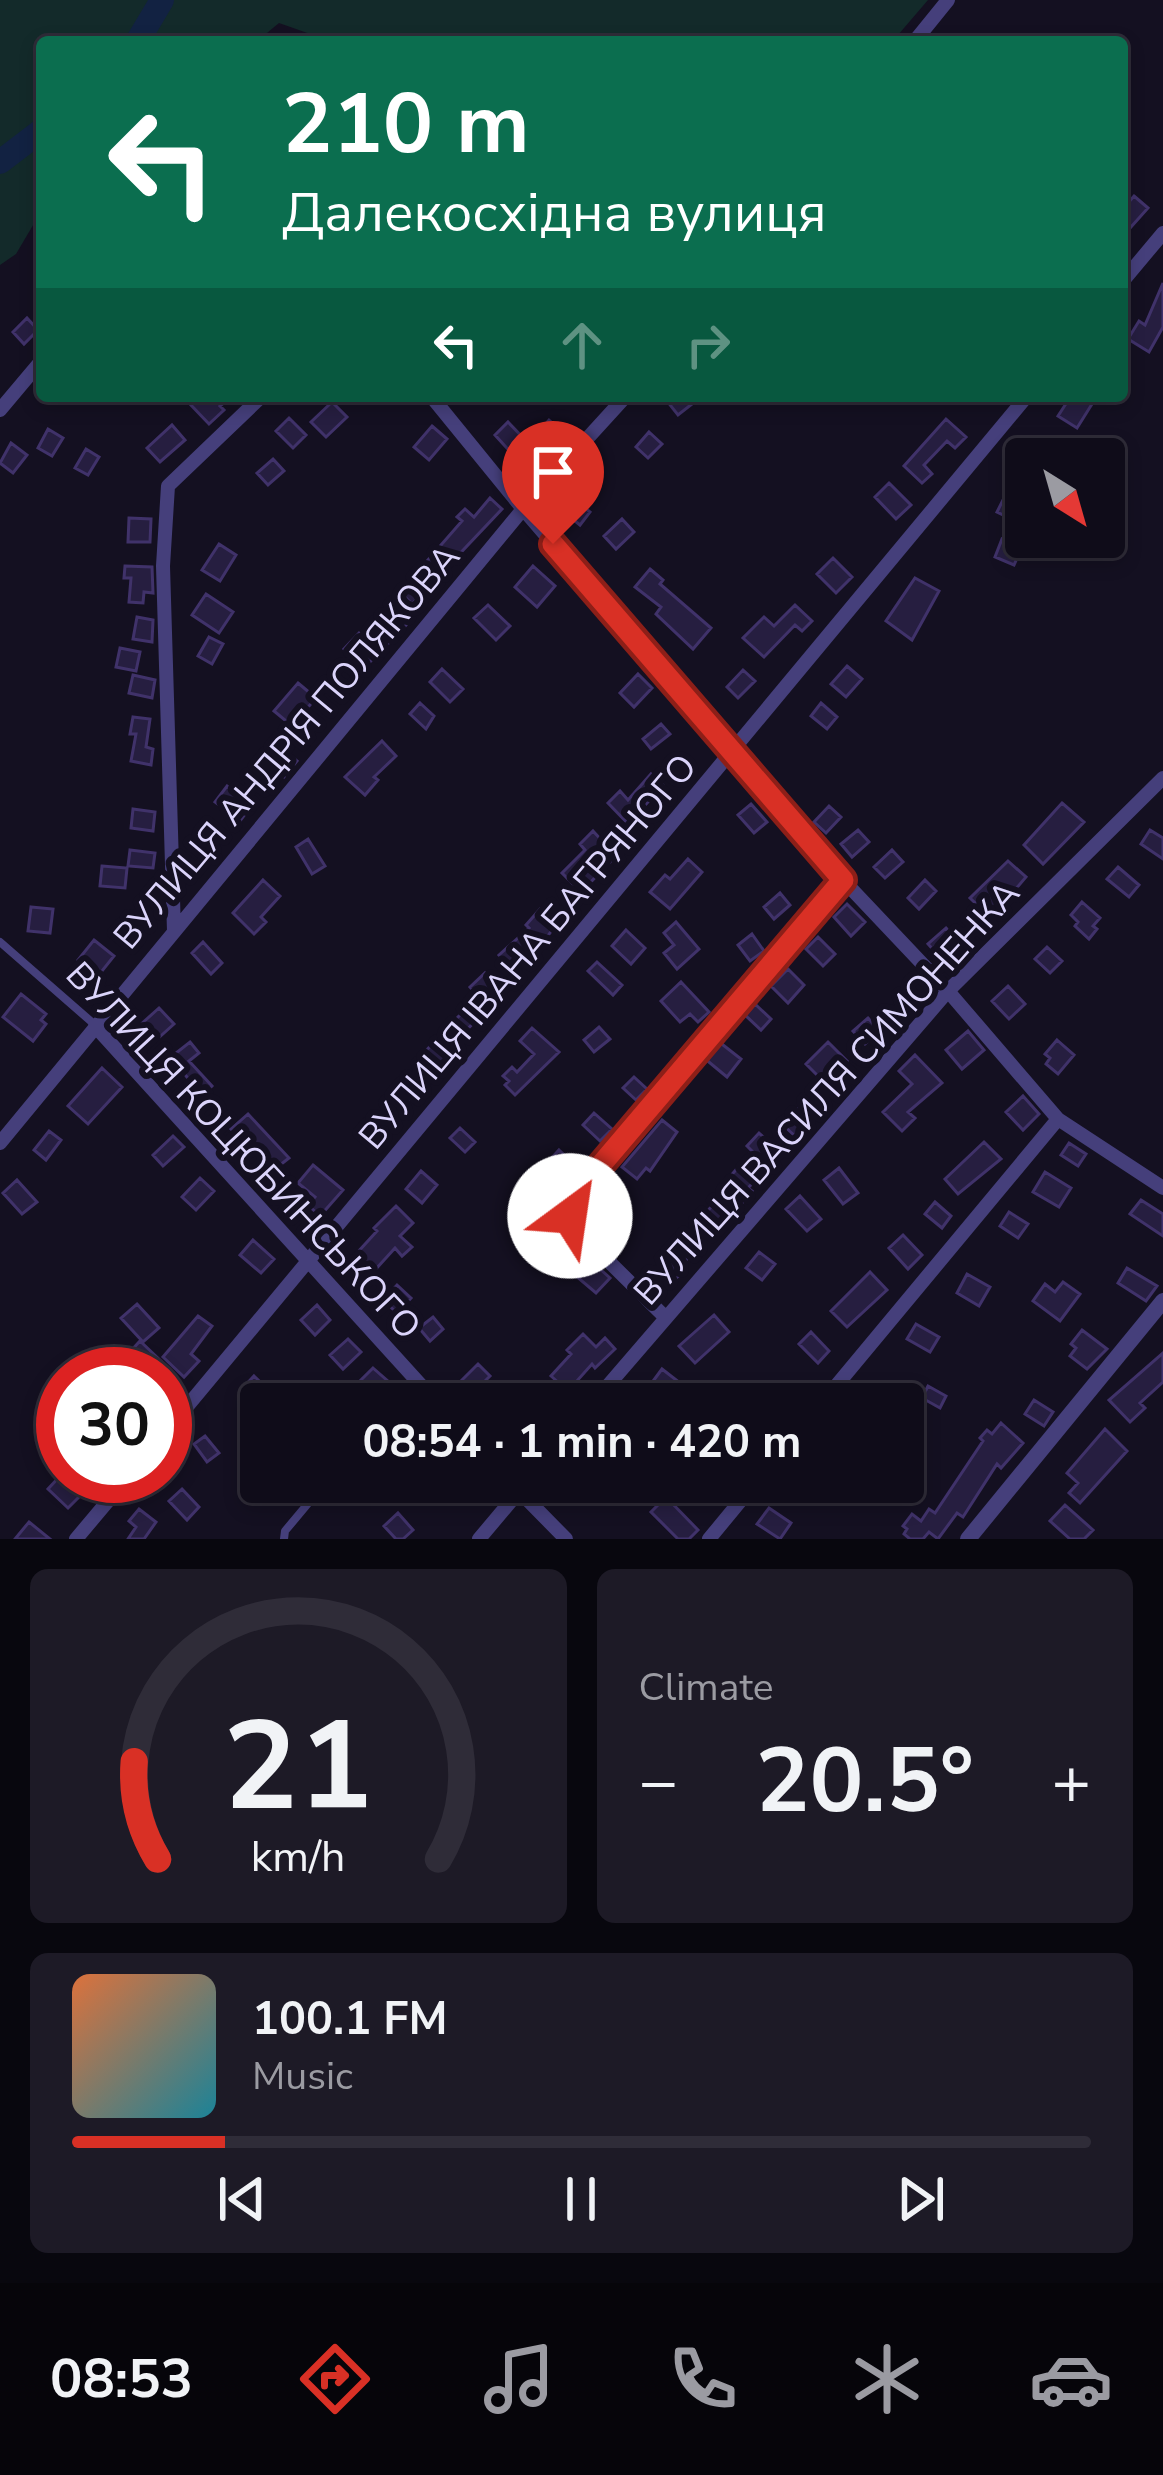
<!DOCTYPE html>
<html lang="en">
<head>
<meta charset="utf-8">
<style>
	:root { --surface:#0f0c19; --page:#1d1a26; --text:#f1f3f6; --muted:#9b9ba2; --line:#2f2c38; --accent:#d93025 }
	body { margin:0; font-family:"Nunito Sans",sans-serif; background:var(--page); color:var(--text); height:100vh; display:flex; flex-direction:column; font-size:45px; white-space:nowrap }
	* { box-sizing:border-box; margin:0 }
	p { font-size:39px; color:var(--muted) }
	.icon { flex:none; width:66px; height:66px; fill:none; stroke:currentColor; stroke-width:2; stroke-linecap:round; stroke-linejoin:round }
	.map { position:relative; height:1539px; overflow:hidden }
	.sheet { display:flex; flex-direction:column; gap:30px; padding:30px; background:#08070e; flex:1 }
	.sheet>* { flex:none }
	.banner { position:absolute; left:36px; top:36px; width:1092px; height:366px; border-radius:12px; box-shadow:0 6px 18px #0003,0 0 0 3px var(--line); background:#0b6e4f; color:#fff; overflow:hidden }
	.needle { width:78px; rotate:143deg }
	.controls { position:absolute; left:1005px; top:438px; display:grid; gap:24px }
	.controls a { display:grid; place-items:center; width:120px; height:120px; border-radius:12px; background:var(--surface); box-shadow:0 6px 18px #0003,0 0 0 3px var(--line); font-size:60px }
	.speed { position:absolute; left:36px; top:1347px; display:flex; gap:24px; font-size:60px; font-weight:700; text-align:center }
	.speed>* { display:grid; place-content:center; width:156px; height:156px; border-radius:50%; background:var(--surface); box-shadow:0 6px 18px #0003,0 0 0 3px var(--line); line-height:1 }
	.speed .limit { border:18px solid #d22; background:#fff; color:#111 }
	.pin { position:absolute; display:grid; place-items:center; width:102px; height:102px; color:#fff; margin:-123px -51px; border-radius:50% 50% 50% 0; rotate:-45deg; box-shadow:0 0 12px #0007 }
	.pin .icon { rotate:45deg }
	.me { position:absolute; width:132px; margin:-66px; rotate:31deg; stroke-linejoin:round; filter:drop-shadow(0 0 9px #0008) }
	.turn { display:flex; align-items:center; gap:42px; height:252px; padding:0 48px; font-size:54px }
	.turn .icon { width:156px; height:156px; stroke-width:2.5 }
	.turn b { display:block; font-size:84px; line-height:102px }
	.lanes { display:flex; align-items:center; height:114px; padding:0 48px; background:#0003; justify-content:center; gap:60px; direction:ltr }
	.lanes .off { opacity:.35 }
	.big { font-size:90px; font-weight:700; line-height:1.1 }
	.sheet .tile { flex:1; display:flex; flex-direction:column; justify-content:center; gap:18px; min-width:0; padding:0 42px; border-radius:18px; background:var(--page) }
	.sheet .dial { align-items:center; gap:0 }
	.dial svg { height:312px; overflow:visible; fill:none; stroke:var(--line); stroke-width:7; stroke-linecap:round; text-anchor:middle }
	.dial text { fill:var(--text); stroke:none }
	.song { display:flex; align-items:center; gap:36px }
	.cover { width:144px; height:144px; border-radius:18px; background:linear-gradient(135deg,hsl(20 70% 55%),hsl(190 70% 35%)) }
	.played { height:12px; border-radius:6px; background:linear-gradient(90deg,var(--accent) 15%,var(--line) 15%) }
	.keys { display:flex; justify-content:space-around; direction:ltr }
	.heat { display:flex; justify-content:space-between; align-items:center; font-size:66px; direction:ltr }
	.sheet .tiles { flex:1; display:grid; gap:30px; grid-template-columns:1fr 1fr }
	.tile:last-child { grid-column:span 2 }
	.trip { position:absolute; left:240px; top:1383px; width:684px; height:120px; border-radius:12px; background:var(--surface); box-shadow:0 6px 18px #0003,0 0 0 3px var(--line); font-weight:700; line-height:120px; text-align:center }
	.tab-bar { display:flex; height:192px; justify-content:space-around; align-items:center; background:#06050a; color:var(--muted) }
	.tab-bar .icon { width:84px; height:84px }
	.tab-bar .on { color:var(--accent) }
	.tab-bar b { font-size:54px; color:var(--text) }
	.map>svg:first-child { display:block }
</style>
</head>
<body>
<div class="map">
<svg width="1163" height="1539" viewBox="0 0 1163 1539">
	<rect width="100%" height="100%" fill="#141021"/>
	<!-- green -->
	<path fill="#132a2a" d="M0,0H928L892,42H333L279,23L256,42H42V210L16,254L0,265Z"/>
	<g fill="none" stroke-linecap="round" stroke-linejoin="round">
		<!-- river -->
		<path stroke="#122242" stroke-width="24" d="M137,42L162,0
			M0,162L42,130"/>
	</g>
	<!-- building -->
	<path fill="#261e40" stroke="#40326a" stroke-width="3" d="M1134,196L1148,208L1122,237V210Z
		M1163,283V327L1149,352L1128,339L1139,321L1145,325Z
		M27,318L38,330L24,344L13,332Z
		M199,396H232L220,406L224,410L209,424L190,404Z
		M663,396H685L692,404L678,415Z
		M1071,396H1097L1077,428L1058,416Z
		M332,402L347,417L326,437L311,422Z
		M289,418L306,435L293,448L276,431Z
		M946,419L966,437L955,448L947,441L924,465L932,474L922,483L904,466Z
		M549,420L559,429L541,448L532,439Z
		M508,422L529,444L515,457L495,435Z
		M172,425L185,440L160,462L147,448Z
		M432,426L447,439L429,460L414,447Z
		M48,429L63,438L52,456L38,448Z
		M649,432L662,444L648,458L636,447Z
		M11,443L27,455L13,473L0,463Z
		M86,449L99,457L88,475L75,468Z
		M273,459L284,471L268,485L257,473Z
		M889,483L911,505L896,519L875,497Z
		M578,486L592,497L584,507L590,512L580,525L560,509Z
		M490,498L502,509L412,604L400,592L462,521L457,517L465,509L474,517Z
		M1004,498L1024,508L1018,522L997,512Z
		M129,518L151,519L150,542H128Z
		M622,519L634,532L616,549L604,536Z
		M1002,539L1022,547L1014,565L995,557Z
		M219,544L236,555L220,581L202,570Z
		M833,558L852,577L836,593L817,574Z
		M125,566L152,567L153,593L144,592L143,603L129,602L131,578H124Z
		M533,566L555,586L537,607L515,587Z
		M650,569L663,580L660,584L711,628L693,649L656,614L661,607L635,587Z
		M915,578L939,591L912,640L886,621Z
		M206,594L233,612L219,633L192,615Z
		M488,605L510,626L496,640L474,618Z
		M795,605L812,621L802,631L795,625L764,657L743,638L764,617L774,626Z
		M396,611L409,622L365,667L344,649L359,633L370,643Z
		M137,617L153,620L152,642L133,639Z
		M209,637L223,644L212,664L198,656Z
		M120,648L140,652L136,671L116,667Z
		M847,666L862,679L846,697L831,684Z
		M442,669L463,689L450,702L430,682Z
		M743,670L755,681L738,698L727,687Z
		M638,674L652,688L634,707L620,693Z
		M133,675L155,680L152,698L129,693Z
		M298,683L316,698L292,726L274,711Z
		M420,703L434,716L426,729L410,714Z
		M821,703L837,717L827,729L811,716Z
		M133,717L150,719L146,747L153,749L151,765L131,761L136,734H130Z
		M661,724L670,734L651,749L643,739Z
		M382,741L396,756L374,777L378,780L365,795L345,777Z
		M274,742L297,761L284,777L261,758Z
		M651,774L663,785L639,812L644,817L632,828L608,803L620,791L628,800Z
		M227,786L252,805L240,821L215,802Z
		M1062,803L1084,822L1043,864L1024,845Z
		M751,804L767,822L754,833L738,815Z
		M829,806L841,817L826,833L814,822Z
		M133,809L155,812L153,831L131,828Z
		M858,830L869,842L852,857L841,844Z
		M1150,830L1163,838V859L1141,844Z
		M593,831L616,856L581,892L562,873L585,850L580,844Z
		M308,839L325,866L312,874L296,847Z
		M130,850L155,853L153,868L128,866Z
		M892,850L903,862L885,878L874,867Z
		M688,859L702,872L670,909L650,892L665,875L670,879Z
		M1008,861L1026,877L991,918L970,898Z
		M102,866L127,868L125,888L100,886Z
		M1118,867L1139,885L1129,897L1107,879Z
		M263,880L280,896L261,917L266,922L254,934L233,913Z
		M925,880L936,891L919,909L908,898Z
		M780,893L790,905L774,919L764,907Z
		M1082,902L1100,918L1093,926L1097,929L1089,939L1075,926L1078,922L1071,915Z
		M847,904L865,922L851,936L834,917Z
		M31,907L53,909L50,933L28,931Z
		M540,909L557,923L537,951L514,972L499,955L529,928L526,925Z
		M676,922L699,949L677,969L664,953L674,945L664,933Z
		M946,928L961,945L943,961L928,944Z
		M626,930L645,948L631,964L612,946Z
		M752,934L764,951L750,961L738,945Z
		M818,937L835,954L823,966L806,949Z
		M94,940L114,956L98,976L78,960Z
		M203,942L222,963L211,974L192,953Z
		M1047,947L1062,961L1050,973L1035,959Z
		M597,962L622,985L613,995L588,971Z
		M788,969L804,985L788,1003L771,986Z
		M485,973L503,993L443,1054L446,1057L437,1068L422,1055L478,996L470,987Z
		M681,982L709,1012L698,1022L690,1014L680,1022L661,1001Z
		M1008,986L1025,1004L1009,1019L992,1001Z
		M21,994L46,1014L41,1020L46,1024L33,1041L3,1017Z
		M755,1004L771,1019L761,1030L745,1015Z
		M159,1008L174,1024L154,1042L139,1026Z
		M868,1018L880,1031L865,1044L853,1031Z
		M599,1027L610,1039L594,1052L584,1040Z
		M532,1028L559,1052L515,1095L505,1085L509,1081L503,1076L512,1067L517,1072L534,1054L520,1041Z
		M968,1031L984,1050L962,1069L946,1050Z
		M1057,1040L1074,1055L1058,1074L1046,1064L1050,1058L1045,1054Z
		M718,1041L741,1059L727,1077L704,1058Z
		M190,1042L199,1053L189,1061L212,1086L202,1096L171,1057Z
		M828,1042L847,1061L825,1083L806,1064Z
		M915,1055L942,1083L908,1112L915,1118L902,1131L883,1112L912,1084L899,1071Z
		M102,1068L122,1087L88,1124L68,1106Z
		M634,1077L647,1089L636,1100L623,1088Z
		M399,1082L413,1095L400,1109L386,1096Z
		M1023,1096L1039,1114L1023,1130L1006,1112Z
		M800,1107L812,1118L795,1136L783,1125Z
		M594,1113L612,1129L600,1141L583,1125Z
		M248,1114L289,1158L275,1169L252,1141L247,1146L231,1129Z
		M662,1120L677,1132L650,1171L646,1168L637,1179L622,1167Z
		M460,1128L475,1142L465,1152L450,1138Z
		M49,1131L61,1140L46,1160L34,1150Z
		M759,1133L781,1153L748,1188L752,1191L742,1203L713,1231L700,1219L727,1190L722,1186L752,1151L747,1146Z
		M173,1136L184,1147L163,1166L153,1155Z
		M984,1142L1001,1159L958,1194L945,1179Z
		M1069,1143L1086,1154L1078,1166L1061,1155Z
		M559,1150L575,1165L565,1176L549,1161Z
		M313,1165L343,1190L320,1216L308,1205L315,1197L298,1183Z
		M839,1168L858,1193L843,1204L824,1180Z
		M421,1171L437,1185L422,1203L406,1189Z
		M1045,1172L1071,1188L1059,1207L1033,1192Z
		M200,1178L214,1191L196,1210L182,1197Z
		M17,1180L37,1202L22,1214L3,1193Z
		M538,1185L554,1200L541,1214L525,1199Z
		M800,1196L821,1219L807,1231L786,1209Z
		M593,1197L611,1213L599,1226L583,1208Z
		M1141,1200L1163,1214V1236L1130,1214Z
		M935,1202L951,1216L942,1228L925,1214Z
		M396,1206L413,1223L400,1236L412,1247L402,1256L395,1248L375,1270L357,1253L377,1231L374,1228Z
		M1009,1212L1028,1224L1018,1238L1000,1226Z
		M903,1235L922,1255L908,1269L889,1248Z
		M253,1240L274,1259L261,1273L240,1255Z
		M679,1243L690,1256L679,1267L683,1272L675,1279L659,1262Z
		M759,1252L775,1264L762,1280L746,1268Z
		M590,1260L610,1278L596,1293L576,1276Z
		M1127,1268L1157,1286L1146,1301L1118,1283Z
		M870,1272L887,1290L847,1327L831,1311Z
		M967,1274L990,1287L979,1306L957,1293Z
		M1063,1282L1080,1294L1060,1321L1033,1301L1045,1284L1055,1292Z
		M397,1285L411,1298L397,1313L383,1300Z
		M137,1304L159,1328L143,1342L121,1318Z
		M317,1305L330,1320L315,1335L301,1320Z
		M714,1315L729,1332L695,1363L679,1346Z
		M198,1316L212,1326L191,1354L199,1361L184,1377L163,1357Z
		M433,1317L443,1329L430,1341L419,1328Z
		M916,1324L939,1337L930,1352L907,1339Z
		M1082,1330L1107,1349L1087,1369L1070,1356L1076,1348L1071,1344Z
		M811,1332L829,1351L818,1363L799,1344Z
		M583,1334L596,1347L605,1338L615,1349L595,1368L592,1364L568,1391L551,1376L571,1354L567,1350Z
		M348,1339L361,1352L343,1369L330,1355Z
		M140,1341L162,1362L151,1373L147,1370L143,1374H129L119,1364Z
		M1163,1353V1382L1140,1403L1145,1408L1130,1422L1109,1400Z
		M478,1364L490,1376L471,1395L459,1383Z
		M373,1368L390,1383L379,1396L361,1380Z
		M662,1369L684,1386L671,1404L648,1388Z
		M254,1376L273,1394L261,1407L242,1389Z
		M928,1386L946,1396L940,1408L922,1398Z
		M1034,1400L1053,1412L1044,1426L1025,1414Z
		M1001,1423L1023,1443L1001,1468L997,1464L963,1517L957,1513L938,1539L929,1532L923,1539H910L904,1534L907,1529L903,1526L912,1514L921,1521L929,1509L935,1513L983,1441L980,1438L987,1430L992,1434Z
		M1105,1429L1127,1451L1080,1503L1069,1493L1078,1483L1067,1473Z
		M205,1436L219,1453L207,1462L194,1444Z
		M62,1474L82,1494L68,1508L48,1489Z
		M182,1489L199,1507L187,1520L169,1501Z
		M666,1497L698,1530L689,1539H678L651,1512Z
		M1065,1505L1093,1530L1084,1539H1070L1050,1521Z
		M769,1508L791,1523L780,1539L757,1524Z
		M139,1509L156,1522L144,1539H128L136,1527L129,1521Z
		M398,1513L413,1530L403,1539H396L384,1526Z
		M29,1522L50,1539H15Z"/>
	<g fill="none" stroke-linecap="round" stroke-linejoin="round">
		<!-- service -->
		<path stroke="#453f7b" stroke-width="8" d="M0,942L94,1024
			M392,1404L413,1379
			M284,1539L285,1531L326,1482"/>
		<!-- minor -->
		<path stroke="#453f7b" stroke-width="14" d="M914,42L948,0
			M1122,282L1163,233
			M431,396L523,509L843,880L948,991L1058,1119L1163,1188
			M0,410L42,360
			M174,931L163,566L168,486L262,396
			M95,1026L438,1404
			M0,1143L523,509L626,396
			M665,1317L577,1230L570,1204L711,1032L843,880
			M592,1404L948,991L1163,778
			M821,1404L1058,1119
			M165,1433L1027,396
			M510,1482L566,1539
			M76,1539L129,1476
			M479,1539L527,1482
			M709,1539L756,1482"/>
		<!-- tertiary -->
		<path stroke="#453f7b" stroke-width="16" d="M968,1539L1163,1301"/>
	</g>
	<g fill="none" stroke-linecap="round" stroke-linejoin="round">
		<!-- route casing -->
		<g stroke="#8d1f18" stroke-width="30">
			<path id="route" d="M553,544L843,880L594,1173L570,1204V1216"/>
		</g>
		<!-- route -->
		<use href="#route" stroke="#d93025" stroke-width="21"/>
	</g>
	<g text-anchor="middle" dominant-baseline="central" stroke-width="12" stroke-linejoin="round" paint-order="stroke">
		<!-- street labels -->
		<g font-size="36" fill="#dbd4fb" stroke="#141021">
			<text transform="translate(287 747) rotate(-50)">ВУЛИЦЯ АНДРІЯ ПОЛЯКОВА</text>
			<text transform="translate(528 952) rotate(-50)">ВУЛИЦЯ ІВАНА БАГРЯНОГО</text>
			<text transform="translate(827 1093) rotate(-48)">ВУЛИЦЯ ВАСИЛЯ СИМОНЕНКА</text>
			<text transform="translate(243 1151) rotate(47)">ВУЛИЦЯ КОЦЮБИНСЬКОГО</text>
		</g>
	</g>
</svg>
<div class="controls">
<a><svg class="needle" viewBox="-14 -14 28 28"><path d="M0-13l5 13h-10z" fill="#e53935"/><path d="M0 13l5-13h-10z" fill="#9b9ba2"/></svg></a>
</div>
<div class="speed"><div class="limit">30</div></div>
<div class="pin" style="left:553px;top:544px;background:#d93025"><svg class="icon" aria-label="arrive" viewBox="0 0 24 24"><path d="M6 21V4h12l-3 4 3 4H6"/></svg></div>
<svg class="me" style="left:570px;top:1216px" viewBox="-20 -20 40 40"><circle r="19" fill="#fff"/><path d="M0-13L10 11 0 6-10 11z" fill="#d93025"/></svg>
<div class="trip">08:54 · 1 min · 420 m</div>
<div class="banner">
<div class="turn"><svg class="icon" aria-label="left" viewBox="0 0 24 24"><path d="M17 20v-9H6M10 6l-5 5 5 5"/></svg><div><b>210 m</b>Далекосхідна вулиця</div></div>
<div class="lanes"><svg class="icon" aria-label="left" viewBox="0 0 24 24"><path d="M17 20v-9H6M10 6l-5 5 5 5"/></svg><svg class="icon off" aria-label="ahead" viewBox="0 0 24 24"><path d="M12 20V5M6 11l6-6 6 6"/></svg><svg class="icon off" aria-label="right" viewBox="0 0 24 24"><path d="M7 20v-9h11M14 6l5 5-5 5"/></svg></div>
</div>
</div>
<section class="sheet">
<div class="tiles">
<div class="tile dial"><svg viewBox="0 0 100 80">
<path d="M14 69A42 42 0 1 1 86 69"/>
<path d="M14 69A42 42 0 0 1 8 44" stroke="#d93025"/>
<text x="50" y="56" font-size="32" font-weight="700">21</text>
<text x="50" y="72" font-size="11">km/h</text>
</svg></div>
<div class="tile"><p>Climate</p>
<div class="heat"><a>−</a><b class="big">20.5°</b><a>+</a></div>
</div>
<div class="tile">
<div class="song"><i class="cover"></i><div><b>100.1 FM</b><p>Music</p></div></div>
<div class="played"></div>
<div class="keys"><svg class="icon" aria-label="previous" viewBox="0 0 24 24"><path d="M18 5L8 12l10 7zM5 5v14"/></svg><svg class="icon" aria-label="pause" viewBox="0 0 24 24"><path d="M8 5v14M16 5v14"/></svg><svg class="icon" aria-label="next" viewBox="0 0 24 24"><path d="M6 5l10 7-10 7zM19 5v14"/></svg></div>
</div>
</div>
</section>
<nav class="tab-bar">
<b>08:53</b>
<svg class="icon on" aria-label="directions" viewBox="0 0 24 24"><path d="M12 3l9 9-9 9-9-9zM9 14v-3h6M13 9l2 2-2 2"/></svg>
<svg class="icon" aria-label="music" viewBox="0 0 24 24"><path d="M9 18V5l10-2v13"/><circle cx="6" cy="18" r="3"/><circle cx="16" cy="16" r="3"/></svg>
<svg class="icon" aria-label="phone" viewBox="0 0 24 24"><path d="M5 4h4l2 5-3 2q2 4 5 5l2-3 5 2v4C11 20 4 13 5 4z"/></svg>
<svg class="icon" aria-label="climate" viewBox="0 0 24 24"><path d="M12 3v18M4 7l16 10M4 17L20 7"/></svg>
<svg class="icon" aria-label="car" viewBox="0 0 24 24"><path d="M5 17H2v-5l4-1 3-4h7l3 4 3 1v5h-3M9 17h6M6 11h13"/><circle cx="7" cy="17" r="2"/><circle cx="17" cy="17" r="2"/></svg>
</nav>
</body>
</html>
